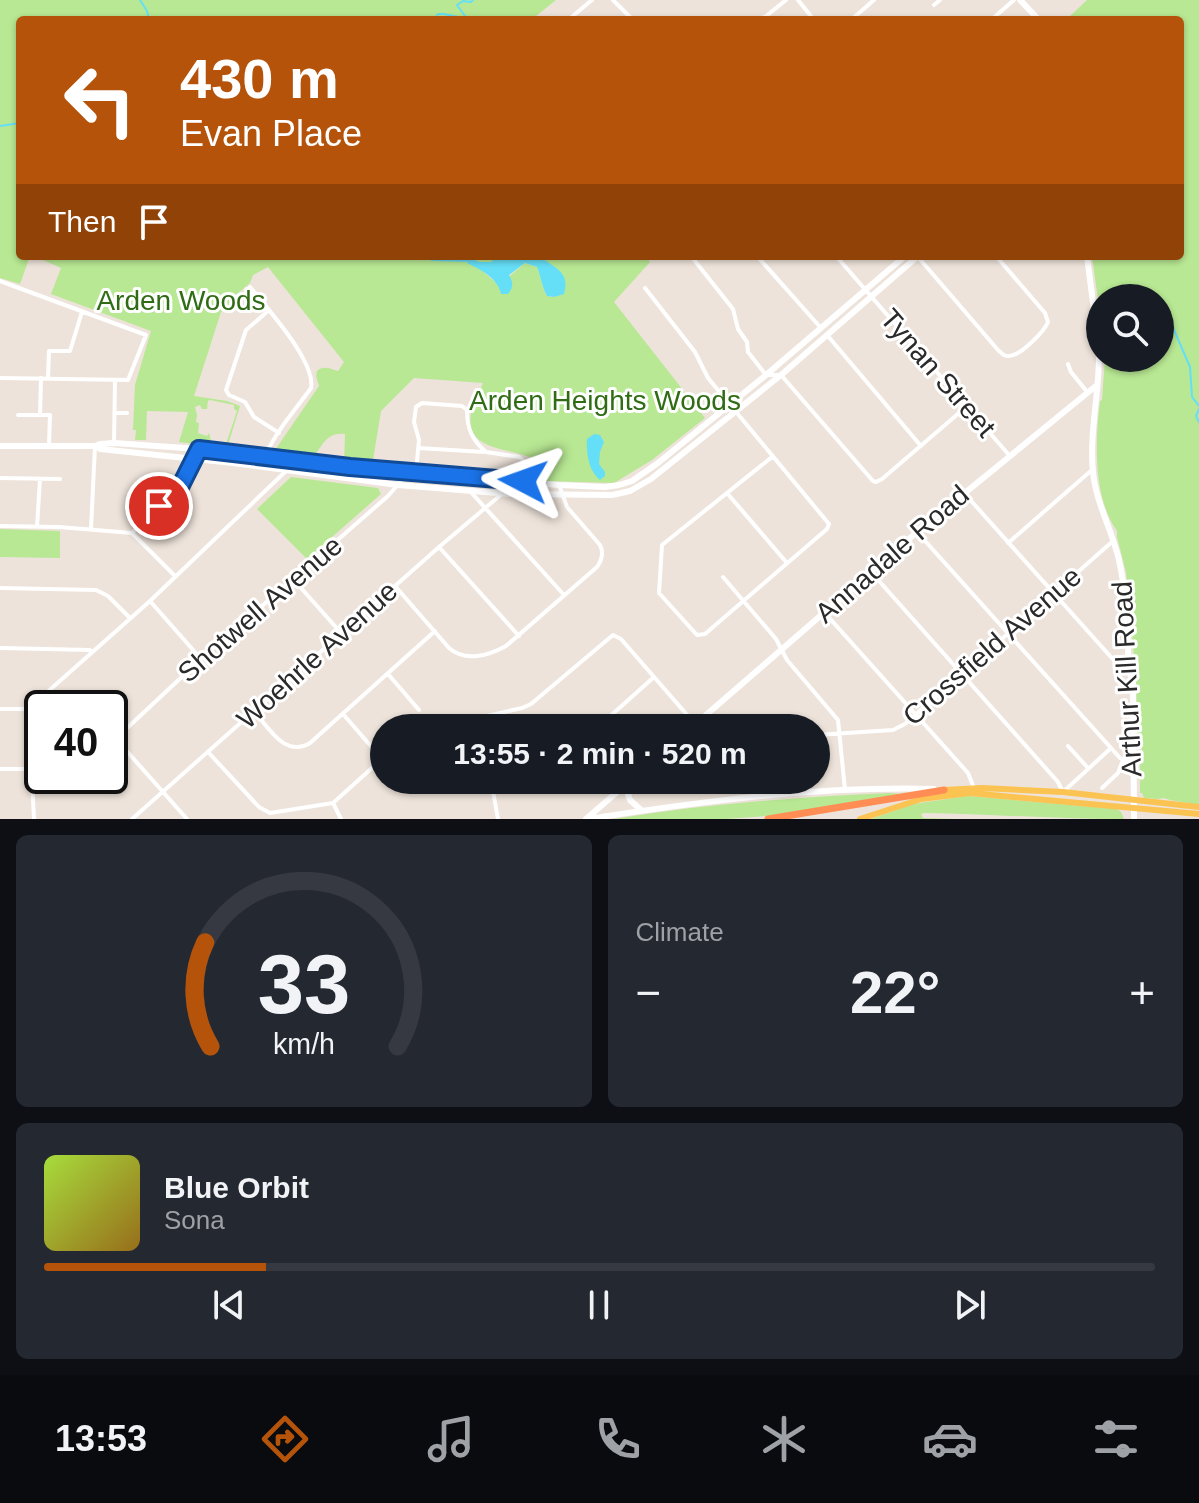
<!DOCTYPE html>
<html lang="en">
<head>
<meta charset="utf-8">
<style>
	:root { --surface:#171b24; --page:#242831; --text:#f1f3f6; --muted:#9ea1a6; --line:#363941; --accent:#b45309 }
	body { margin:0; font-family:Helvetica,sans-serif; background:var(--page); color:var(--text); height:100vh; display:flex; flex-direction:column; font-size:30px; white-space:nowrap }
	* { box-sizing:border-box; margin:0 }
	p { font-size:26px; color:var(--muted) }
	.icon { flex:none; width:44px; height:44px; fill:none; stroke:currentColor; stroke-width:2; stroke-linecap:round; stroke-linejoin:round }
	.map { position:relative; height:819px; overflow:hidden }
	.details { display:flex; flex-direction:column; gap:16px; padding:16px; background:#0d0f14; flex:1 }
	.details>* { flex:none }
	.hud { position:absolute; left:16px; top:16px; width:1168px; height:244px; border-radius:8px; box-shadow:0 2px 6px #0004; background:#b45309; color:#fff; overflow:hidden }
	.fabs { position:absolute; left:1086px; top:284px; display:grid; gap:16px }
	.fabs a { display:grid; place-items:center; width:88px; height:88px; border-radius:50%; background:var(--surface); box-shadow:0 2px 6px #0004; font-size:40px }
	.speed { position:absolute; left:24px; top:690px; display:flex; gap:16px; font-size:40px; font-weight:700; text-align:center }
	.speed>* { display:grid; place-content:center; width:104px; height:104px; border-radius:50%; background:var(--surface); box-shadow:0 2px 6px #0004; line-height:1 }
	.speed .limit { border:4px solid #111; border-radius:12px; background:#fff; color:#111 }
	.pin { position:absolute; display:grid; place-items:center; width:68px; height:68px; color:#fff; margin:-34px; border:4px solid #fff; border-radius:50%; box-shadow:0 2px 8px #0007 }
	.me { position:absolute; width:88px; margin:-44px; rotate:274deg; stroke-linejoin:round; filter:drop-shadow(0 0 6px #0008) }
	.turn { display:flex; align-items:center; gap:28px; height:168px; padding:0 32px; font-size:36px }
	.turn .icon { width:104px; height:104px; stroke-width:2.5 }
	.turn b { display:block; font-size:56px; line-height:68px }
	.then { display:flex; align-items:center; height:76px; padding:0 32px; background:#0003; gap:16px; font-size:30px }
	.big { font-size:60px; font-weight:700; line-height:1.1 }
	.details .widget { flex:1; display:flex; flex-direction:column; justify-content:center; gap:12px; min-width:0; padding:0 28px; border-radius:12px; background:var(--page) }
	.details .dial { align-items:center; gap:0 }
	.dial svg { height:208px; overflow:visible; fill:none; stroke:var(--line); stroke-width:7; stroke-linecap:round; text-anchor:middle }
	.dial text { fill:var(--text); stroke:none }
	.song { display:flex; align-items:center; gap:24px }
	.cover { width:96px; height:96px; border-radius:12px; background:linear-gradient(135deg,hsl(80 70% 55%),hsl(40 70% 35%)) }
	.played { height:8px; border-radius:4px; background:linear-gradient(90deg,var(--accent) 20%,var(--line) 20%) }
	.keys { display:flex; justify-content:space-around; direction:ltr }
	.heat { display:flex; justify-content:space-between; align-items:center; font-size:44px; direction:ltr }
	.details .tiles { flex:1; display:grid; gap:16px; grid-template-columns:1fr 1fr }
	.widget:last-child { grid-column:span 2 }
	.trip { position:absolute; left:370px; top:714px; width:460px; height:80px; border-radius:40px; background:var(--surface); box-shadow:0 2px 6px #0004; font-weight:700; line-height:80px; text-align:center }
	.menu { display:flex; height:128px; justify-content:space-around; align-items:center; background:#090b0e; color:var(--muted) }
	.menu .icon { width:56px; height:56px }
	.menu .selected { color:var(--accent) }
	.menu b { font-size:36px; color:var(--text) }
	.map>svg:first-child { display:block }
</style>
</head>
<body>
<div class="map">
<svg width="1199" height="819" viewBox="0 0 1199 819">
	<rect width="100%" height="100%" fill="#ede3da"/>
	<!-- green -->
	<path fill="#b8e893" d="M0,0H556L531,20H20V256H30L20,284L0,278Z
		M1087,0H1199V805L1170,800L1164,798L1158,799L1144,798L1142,793H1140V757L1142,750L1137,732L1136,677L1126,572L1117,537V531C1093,497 1095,442 1100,401L1102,400L1105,358H1160V298H1100V315L1092,256H1180V20H1066Z
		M34,256H498L492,262H480L470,258L468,262L480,269L499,285L525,263L537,267C541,277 542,287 547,296L554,297L564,293L530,259L525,256H645L650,262L614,302L705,418L652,460L614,483L546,481L547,463C539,461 531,457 523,455C496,447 460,446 473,406C475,398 480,390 483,383L414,378L381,411L372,466H344L345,434C326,432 322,446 312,460L285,457L284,454L273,453L319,386L316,376L317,371C323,365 331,369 338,371L344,362L268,267L253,275L250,283L231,299L228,307L221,312L194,396L227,401L240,406L227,448L225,447L237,411L234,409V405L210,400L208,401L207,409H202L200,405L195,407L197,415L196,422L199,423L198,433L207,436L209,433L211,441L220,447L179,442L188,412L147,411L146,440H135L136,430H133L135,385L151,331L51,294L61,268Z
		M276,462L336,470L395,474L397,477L393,479L276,465Z
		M291,477L378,488L381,494L307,559L257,509Z
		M0,529L60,531V558L0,557Z
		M890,793L902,794L780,815L725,819H614C706,804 797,797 890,793Z
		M968,796L1117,809L1121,812L1124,819C1057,819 990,814 924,813L921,814L923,818L955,819H871L913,804Z"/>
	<!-- water -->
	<path fill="#65dff7" d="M498,256H525L530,259L542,258C557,269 570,273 564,294L554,297L547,296C542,287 541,277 537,267L525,263L509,275C513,282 514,287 508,294H501C498,278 481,270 467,263L470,258L480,262H491Z
		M594,434L600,435L604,442L600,452L599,464L605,472V476L600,480C589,471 586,454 587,439Z"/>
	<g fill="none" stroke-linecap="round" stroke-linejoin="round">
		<!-- stream -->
		<path stroke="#65dff7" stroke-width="2" d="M140,0L147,11L149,20
			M434,20L438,14H444L463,18L465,16L457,5L463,1L471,2L473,0
			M0,126L20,123
			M420,256L433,260L468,261
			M1168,316L1190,367L1192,397L1199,406
			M1199,409L1196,416L1199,422"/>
		<!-- street -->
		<path stroke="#fff" stroke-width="4" d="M613,0L633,20
			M798,0L814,20
			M934,5L940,0
			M568,20L592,0
			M749,20L765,17L786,0
			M851,20L874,0
			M991,20L1014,0
			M691,256L733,309L738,329L747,342L748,352L766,375H781L873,481L876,482L882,479L966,407
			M757,256L821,328
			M836,256L1009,455
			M918,257L998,350C1003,354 1003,356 1009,356C1020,356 1044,332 1048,322L1045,313L996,256
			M0,281L146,335L128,380L0,378
			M250,287C267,308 316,362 311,388C294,412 269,438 262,467
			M645,288L695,352L708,378L829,524L827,529L705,634L697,635L659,593L662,545L772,457
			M268,311L246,330L226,390L229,395L245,402L254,417L279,433
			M827,335L921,446
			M1068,364L1071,372L1088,393
			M48,378L49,351H70L82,312
			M115,413H127
			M18,415H50L49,445
			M40,415L41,378
			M114,443L115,380
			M418,448L484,452
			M416,472L419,440L414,422L416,407L422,403L462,406L467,410C467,429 472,440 486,452L519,457L523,460V481
			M0,478L60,479
			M469,490L564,595
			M727,493L787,563
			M965,494L1119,666L1129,670
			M0,526L59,527L132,533L175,576
			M37,527L40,479
			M91,529L95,446
			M132,533L181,485L199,449
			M918,533L1120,758L1126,761L1134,762
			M1008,543L1093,469
			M439,547L519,636
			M871,572L1058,782L1063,792L1111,748
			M723,577L776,639L787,660L838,720L845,790
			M293,579L342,634
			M395,586L449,648C465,662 488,656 506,646L597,567C602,560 604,553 600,545L567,507L559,485
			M0,588L96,590L108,596L130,618
			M150,601L201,659
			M824,612L968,773L974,788
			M0,648L90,650
			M388,674L419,710
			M35,703V724
			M0,709H23L35,703L150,601L286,471
			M254,711C269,728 285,758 310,743L435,631
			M343,714L382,759
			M482,728L481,720L482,717L522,708L531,704L613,635L621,639L695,724
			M597,728L654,677
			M816,735L893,730L905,724L1113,541
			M116,739L187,819
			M110,744L201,659L388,496L407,474
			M1068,746L1088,768
			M208,752L259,807L270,813L333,803L382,759
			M28,755L32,779L34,819
			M0,769H42
			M402,780L409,786L415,788L465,780
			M491,780L498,819
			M1102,788L1118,773L1123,760
			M333,803L341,819
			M132,819L439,547L503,493"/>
		<!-- secondary -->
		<path stroke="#fff" stroke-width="6" d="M1020,0L1039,20
			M1087,256L1099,350C1100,391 1089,431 1093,472C1096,503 1112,530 1119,560C1127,595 1127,634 1129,670L1133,683L1134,819
			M0,446H95L100,449L233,463L398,485L510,494L612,495L630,491L651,479L781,375L918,256
			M95,446L100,444L114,443L199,449L408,473L559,485L605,487L619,485L632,481L658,463L766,375L905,256
			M691,728L917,532L1097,385
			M625,785L630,800L641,810
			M586,819L631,780
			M588,819C703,801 818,786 934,789"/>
		<!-- primary -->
		<path stroke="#fbc352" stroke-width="6" d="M944,790L982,788L1063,792L1199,807
			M860,819L921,799L970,793L1199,814"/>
		<!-- highway -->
		<path stroke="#ff8d54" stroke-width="7" d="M768,819L944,790"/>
	</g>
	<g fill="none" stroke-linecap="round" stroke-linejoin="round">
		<!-- route casing -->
		<g stroke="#114b97" stroke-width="20">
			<path id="route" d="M159,506L181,485L199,449L350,467L523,481"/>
		</g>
		<!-- route -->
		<use href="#route" stroke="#1a73e8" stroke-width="14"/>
	</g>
	<g text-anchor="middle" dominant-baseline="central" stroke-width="6" stroke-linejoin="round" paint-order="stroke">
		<!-- park labels -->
		<g font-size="28" fill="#2f6c14" stroke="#fff">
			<text x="181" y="300">Arden Woods</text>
			<text x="605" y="400">Arden Heights Woods</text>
		</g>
		<!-- street labels -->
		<g font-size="28" fill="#2a2a2a" stroke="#fff">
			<text transform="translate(938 373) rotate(49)">Tynan Street</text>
			<text transform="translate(892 554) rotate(-41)">Annadale Road</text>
			<text transform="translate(260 609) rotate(-41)">Shotwell Avenue</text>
			<text transform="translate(992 646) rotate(-41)">Crossfield Avenue</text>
			<text transform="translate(317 655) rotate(-42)">Woehrle Avenue</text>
			<text transform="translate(1127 679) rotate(-93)">Arthur Kill Road</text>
		</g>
	</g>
</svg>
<div class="fabs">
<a><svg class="icon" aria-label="search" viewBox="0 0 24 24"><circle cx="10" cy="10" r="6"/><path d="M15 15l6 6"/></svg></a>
</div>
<div class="speed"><div class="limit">40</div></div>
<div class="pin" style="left:159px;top:506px;background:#d93025"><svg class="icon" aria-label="arrive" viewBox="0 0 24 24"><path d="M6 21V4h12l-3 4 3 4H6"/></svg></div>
<svg class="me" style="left:523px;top:481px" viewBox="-20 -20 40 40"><path d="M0-17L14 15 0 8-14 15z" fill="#1a73e8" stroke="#fff" stroke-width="4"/></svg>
<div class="trip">13:55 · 2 min · 520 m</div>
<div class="hud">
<div class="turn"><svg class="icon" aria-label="left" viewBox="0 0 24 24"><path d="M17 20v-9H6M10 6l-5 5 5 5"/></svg><div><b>430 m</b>Evan Place</div></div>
<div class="then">Then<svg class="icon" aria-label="arrive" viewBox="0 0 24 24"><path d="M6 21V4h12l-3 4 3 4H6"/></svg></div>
</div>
</div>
<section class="details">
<div class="tiles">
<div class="widget dial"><svg viewBox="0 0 100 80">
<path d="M14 69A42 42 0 1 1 86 69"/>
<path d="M14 69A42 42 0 0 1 12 29" stroke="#b45309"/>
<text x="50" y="56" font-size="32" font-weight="700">33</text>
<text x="50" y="72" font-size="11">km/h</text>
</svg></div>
<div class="widget"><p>Climate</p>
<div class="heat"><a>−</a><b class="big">22°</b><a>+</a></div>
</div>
<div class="widget">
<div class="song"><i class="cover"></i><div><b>Blue Orbit</b><p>Sona</p></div></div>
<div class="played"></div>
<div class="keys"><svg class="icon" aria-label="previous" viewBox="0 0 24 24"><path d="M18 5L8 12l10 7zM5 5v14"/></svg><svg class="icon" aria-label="pause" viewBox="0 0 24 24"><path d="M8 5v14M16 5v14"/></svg><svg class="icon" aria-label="next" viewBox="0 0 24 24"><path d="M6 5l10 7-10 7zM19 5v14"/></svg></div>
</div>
</div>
</section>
<nav class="menu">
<b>13:53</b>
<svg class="icon selected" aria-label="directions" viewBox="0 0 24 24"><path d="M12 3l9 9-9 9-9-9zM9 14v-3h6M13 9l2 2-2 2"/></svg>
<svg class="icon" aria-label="music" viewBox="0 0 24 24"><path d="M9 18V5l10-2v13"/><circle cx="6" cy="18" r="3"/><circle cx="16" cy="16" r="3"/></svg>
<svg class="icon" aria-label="phone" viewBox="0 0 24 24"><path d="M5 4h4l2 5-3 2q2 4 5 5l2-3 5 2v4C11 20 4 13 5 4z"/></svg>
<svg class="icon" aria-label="climate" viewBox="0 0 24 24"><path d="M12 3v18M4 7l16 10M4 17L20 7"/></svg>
<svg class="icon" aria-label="car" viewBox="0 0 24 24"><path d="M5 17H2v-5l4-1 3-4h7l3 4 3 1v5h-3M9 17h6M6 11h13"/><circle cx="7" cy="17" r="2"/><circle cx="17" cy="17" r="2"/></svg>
<svg class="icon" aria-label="filters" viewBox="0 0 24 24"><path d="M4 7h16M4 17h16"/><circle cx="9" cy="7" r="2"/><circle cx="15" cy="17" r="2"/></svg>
</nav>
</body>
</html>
